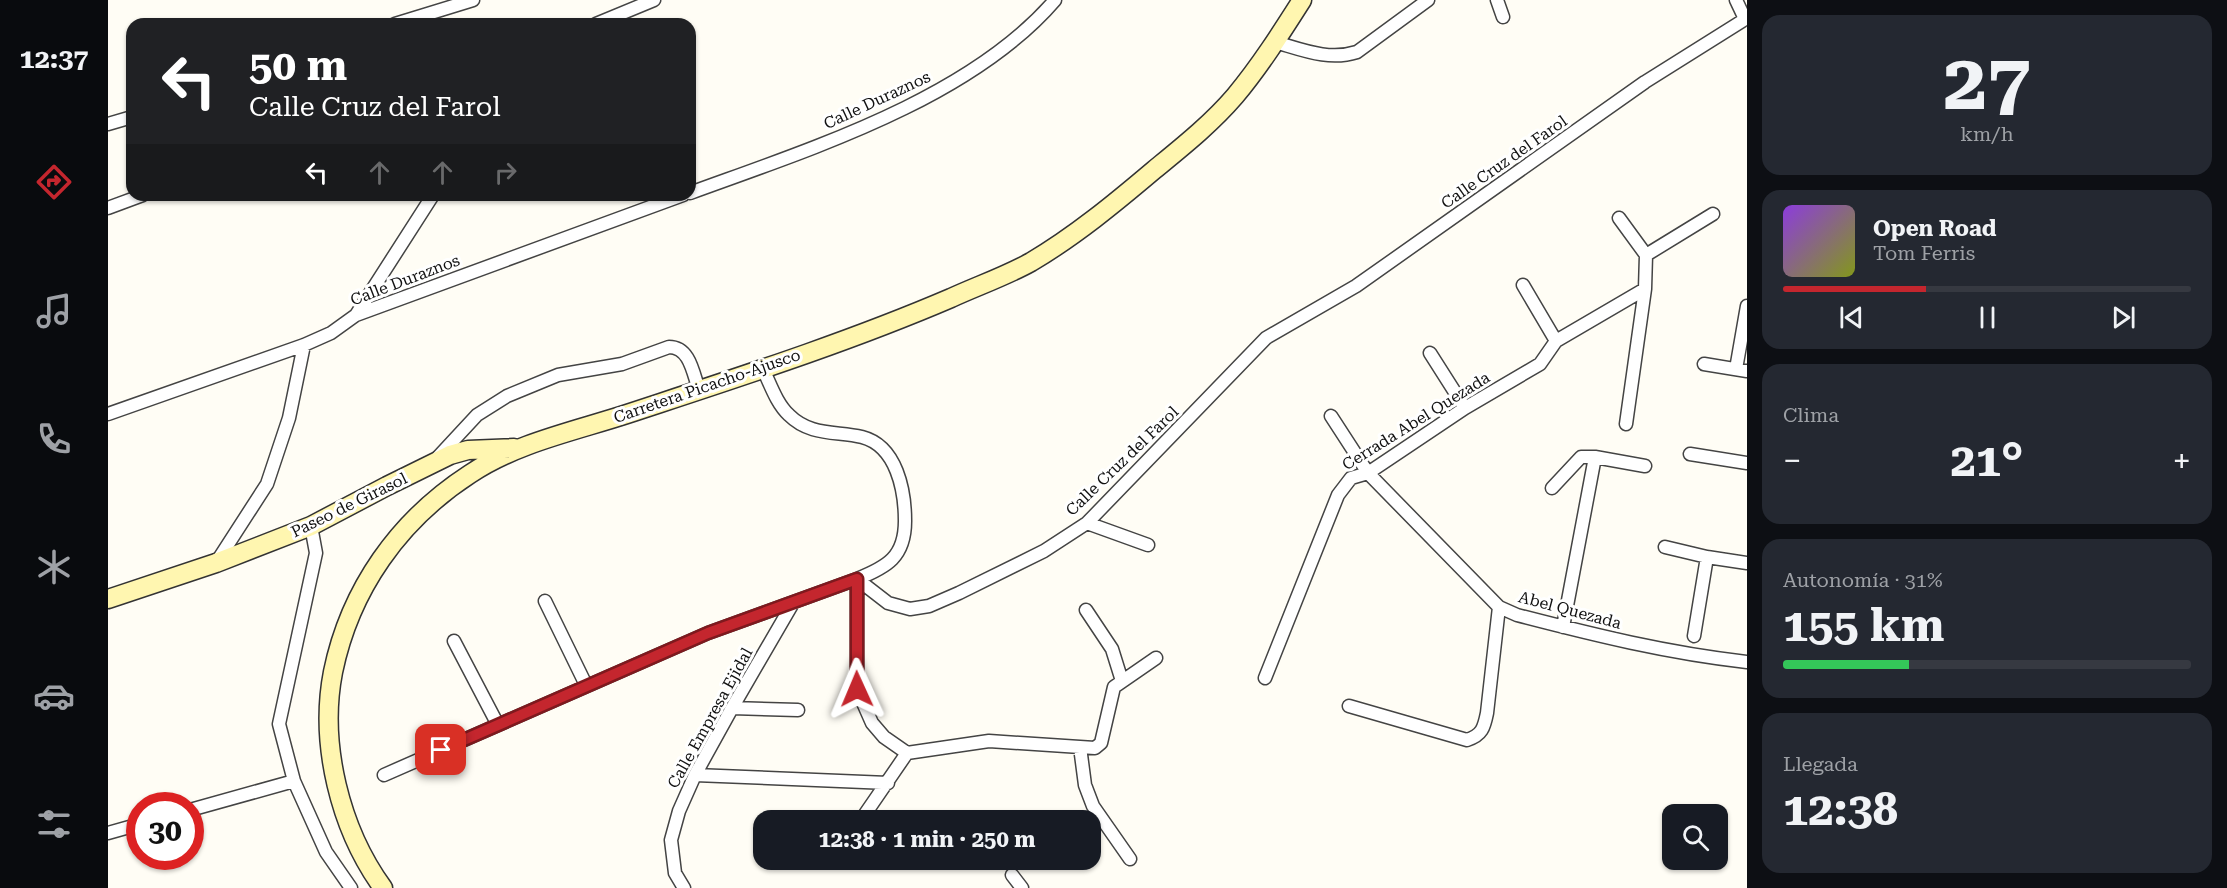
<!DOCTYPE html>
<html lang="es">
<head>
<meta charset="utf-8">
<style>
	:root { --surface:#171b24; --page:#242831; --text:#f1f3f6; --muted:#9ea1a6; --line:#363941; --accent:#c4262e }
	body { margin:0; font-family:"Roboto Serif",serif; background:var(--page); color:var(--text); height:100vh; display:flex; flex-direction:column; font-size:22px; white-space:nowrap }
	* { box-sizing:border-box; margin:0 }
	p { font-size:20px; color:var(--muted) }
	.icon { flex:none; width:33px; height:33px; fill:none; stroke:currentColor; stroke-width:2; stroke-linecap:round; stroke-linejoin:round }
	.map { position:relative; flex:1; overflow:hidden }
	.side { display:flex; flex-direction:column; gap:15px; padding:15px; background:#0d0f14; width:480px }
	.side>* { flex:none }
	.banner { position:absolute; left:18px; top:18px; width:570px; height:183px; border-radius:18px; box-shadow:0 2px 4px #0004; background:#202124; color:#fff; overflow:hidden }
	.buttons { position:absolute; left:1554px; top:804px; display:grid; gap:12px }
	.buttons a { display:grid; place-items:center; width:66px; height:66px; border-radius:12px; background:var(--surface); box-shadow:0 2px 4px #0004; font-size:30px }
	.speed { position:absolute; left:18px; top:792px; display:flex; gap:12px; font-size:30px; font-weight:700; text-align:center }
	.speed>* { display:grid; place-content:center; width:78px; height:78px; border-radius:50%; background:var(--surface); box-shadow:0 2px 4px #0004; line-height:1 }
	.speed .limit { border:9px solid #d22; background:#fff; color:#111 }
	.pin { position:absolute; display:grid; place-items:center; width:51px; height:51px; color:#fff; margin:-26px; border-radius:12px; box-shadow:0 3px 9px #0006 }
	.me { position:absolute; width:66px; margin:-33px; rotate:359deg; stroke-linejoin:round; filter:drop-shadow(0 0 4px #0008) }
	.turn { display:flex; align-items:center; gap:21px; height:126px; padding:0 24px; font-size:27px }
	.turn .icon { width:78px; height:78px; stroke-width:2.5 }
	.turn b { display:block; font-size:42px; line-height:51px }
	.lanes { display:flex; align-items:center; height:57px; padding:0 24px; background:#0003; justify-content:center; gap:30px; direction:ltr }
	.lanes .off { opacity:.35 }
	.big { font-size:45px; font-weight:700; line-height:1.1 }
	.side .tile { flex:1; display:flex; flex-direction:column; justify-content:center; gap:9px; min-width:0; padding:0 21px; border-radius:18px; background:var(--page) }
	.side .dial { align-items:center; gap:0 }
	.dial b { font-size:78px; line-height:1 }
	.song { display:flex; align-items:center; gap:18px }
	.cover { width:72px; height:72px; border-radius:9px; background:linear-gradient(135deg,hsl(270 70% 55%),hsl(70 70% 35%)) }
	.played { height:6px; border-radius:3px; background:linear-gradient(90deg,var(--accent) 35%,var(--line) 35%) }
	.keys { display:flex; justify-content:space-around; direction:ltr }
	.heat { display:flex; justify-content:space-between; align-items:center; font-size:33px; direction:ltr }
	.charge { height:9px; border-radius:4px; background:linear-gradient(90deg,#34c759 31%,var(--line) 0) }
	.trip { position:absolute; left:645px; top:810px; width:348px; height:60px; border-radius:18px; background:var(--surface); box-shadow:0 2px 4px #0004; font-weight:700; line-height:60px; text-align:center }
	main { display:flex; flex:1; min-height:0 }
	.menu { display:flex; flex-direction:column; width:108px; justify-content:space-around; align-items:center; background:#090b0e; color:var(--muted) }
	.menu .icon { width:42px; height:42px }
	.menu .selected { color:var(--accent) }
	.menu b { font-size:27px; color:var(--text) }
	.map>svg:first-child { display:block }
</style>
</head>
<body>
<main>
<nav class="menu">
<b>12:37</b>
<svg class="icon selected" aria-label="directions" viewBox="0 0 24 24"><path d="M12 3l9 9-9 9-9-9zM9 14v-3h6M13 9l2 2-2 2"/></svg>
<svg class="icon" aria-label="music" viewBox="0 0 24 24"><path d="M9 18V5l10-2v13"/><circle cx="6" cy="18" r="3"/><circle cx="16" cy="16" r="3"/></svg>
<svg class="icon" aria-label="phone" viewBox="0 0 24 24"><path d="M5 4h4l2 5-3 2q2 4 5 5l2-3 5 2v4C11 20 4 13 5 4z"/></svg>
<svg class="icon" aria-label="climate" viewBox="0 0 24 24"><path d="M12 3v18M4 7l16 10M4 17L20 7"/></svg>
<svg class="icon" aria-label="car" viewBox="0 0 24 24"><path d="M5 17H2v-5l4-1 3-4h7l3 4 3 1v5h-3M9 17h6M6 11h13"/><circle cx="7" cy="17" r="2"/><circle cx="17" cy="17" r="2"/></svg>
<svg class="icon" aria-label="filters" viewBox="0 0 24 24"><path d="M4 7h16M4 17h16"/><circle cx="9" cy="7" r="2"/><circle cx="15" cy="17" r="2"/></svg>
</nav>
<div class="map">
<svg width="1639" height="888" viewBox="0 0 1639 888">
	<rect width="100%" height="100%" fill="#fffdf5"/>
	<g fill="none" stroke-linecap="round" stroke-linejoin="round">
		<!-- street casing -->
		<g stroke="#444" stroke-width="15">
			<path id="street" d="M1389,0L1395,17
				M1628,0L1637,19
				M287,24L365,0
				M488,24L546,0
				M1167,42C1195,50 1221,61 1249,52L1320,0
				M0,124L24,117
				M582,193C702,149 862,99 947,0
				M0,208L35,195
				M1511,218L1538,255L1537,289L1518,424
				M1538,255L1605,214
				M1415,285L1448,341
				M248,315L325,195
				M1322,353L1357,408
				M1596,364L1639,371
				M654,367C662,383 668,403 681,415C702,436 728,431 754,437C789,446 797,491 797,521C797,557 779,567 749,579V689L764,723L776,737L799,753
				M1628,369L1639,306
				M0,414L196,345L223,333L248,315L575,195
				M1223,416L1260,473L1391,607L1409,615C1486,635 1559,653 1639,662
				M1582,454L1639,463
				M330,457L369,415L399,396L450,375L514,364L561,347C582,347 585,373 591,390
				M1444,488L1473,457H1487
				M979,523L1040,545
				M203,526L208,553L171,724L186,781L218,852L243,888
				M1557,547L1599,557L1639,563
				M108,563L159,484L181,418L196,345
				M437,601L478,685
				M978,610L1004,649L1014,681
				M1455,627L1487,457L1537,466
				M1586,636L1599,557
				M346,641L390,725
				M1157,678L1230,495L1243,478L1260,473L1357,408L1432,364L1448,341L1537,289
				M1241,706L1359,740C1374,735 1376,728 1379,713L1391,607
				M624,708L690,710
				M972,747L977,785L985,806L1022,859
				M799,753L881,741L987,748L993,743L1006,687L1048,658
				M276,775L600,633L749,579L780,603L802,609L821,606L851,593L936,551L979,523L1158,338L1248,286L1537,82L1639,18
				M587,775L780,783
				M82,810L186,781
				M722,818L746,820
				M753,820L799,753
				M0,833L32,824
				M904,875L914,888
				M576,888L567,873L563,840L571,811L587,775L624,708L685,603"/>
		</g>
		<!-- secondary casing -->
		<g stroke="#333" stroke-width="21">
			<path id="secondary" d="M0,599L108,563L203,526L279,486L342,455L360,450L406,448
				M275,888C232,829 211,744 225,672C242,589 291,520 362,474C408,443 467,431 519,414C628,378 738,343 843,298C869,286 898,276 923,262C967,236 1007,203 1046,170C1074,147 1103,124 1127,96C1152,66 1173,33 1194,0"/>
		</g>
		<!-- street -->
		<use href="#street" stroke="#fff" stroke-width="12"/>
		<!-- secondary -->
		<use href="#secondary" stroke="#fff6b0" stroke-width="18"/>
	</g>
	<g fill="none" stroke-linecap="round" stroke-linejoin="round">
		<!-- route casing -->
		<g stroke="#7f191e" stroke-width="15">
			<path id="route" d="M333,750L600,633L749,579V689"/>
		</g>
		<!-- route -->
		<use href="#route" stroke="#c4262e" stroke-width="10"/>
	</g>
	<g text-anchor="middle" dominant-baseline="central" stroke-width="6" stroke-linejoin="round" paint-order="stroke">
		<!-- street labels -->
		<g font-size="16" fill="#111" stroke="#fff">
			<text transform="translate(769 100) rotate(-25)">Calle Duraznos</text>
			<text transform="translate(1396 162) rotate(-35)">Calle Cruz del Farol</text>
			<text transform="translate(297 280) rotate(-21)">Calle Duraznos</text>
			<text transform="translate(599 386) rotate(-19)">Carretera Picacho-Ajusco</text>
			<text transform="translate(1308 421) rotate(-32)">Cerrada Abel Quezada</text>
			<text transform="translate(1014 461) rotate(-44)">Calle Cruz del Farol</text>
			<text transform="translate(241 505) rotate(-26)">Paseo de Girasol</text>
			<text transform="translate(1462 610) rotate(15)">Abel Quezada</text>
			<text transform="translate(602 718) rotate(-61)">Calle Empresa Ejidal</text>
		</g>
	</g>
</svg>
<div class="buttons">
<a><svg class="icon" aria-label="search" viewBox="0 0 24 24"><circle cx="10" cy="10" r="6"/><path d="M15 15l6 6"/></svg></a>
</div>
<div class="speed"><div class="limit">30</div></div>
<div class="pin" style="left:333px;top:750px;background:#d93025"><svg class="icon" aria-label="arrive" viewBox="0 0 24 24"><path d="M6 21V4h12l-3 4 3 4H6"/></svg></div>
<svg class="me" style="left:749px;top:689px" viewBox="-20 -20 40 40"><path d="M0-17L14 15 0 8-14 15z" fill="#c4262e" stroke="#fff" stroke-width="4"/></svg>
<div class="trip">12:38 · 1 min · 250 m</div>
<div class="banner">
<div class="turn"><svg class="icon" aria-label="left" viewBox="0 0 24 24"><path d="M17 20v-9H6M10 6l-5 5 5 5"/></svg><div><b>50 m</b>Calle Cruz del Farol</div></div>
<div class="lanes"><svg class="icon" aria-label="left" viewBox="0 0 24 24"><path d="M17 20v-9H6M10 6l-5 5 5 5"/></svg><svg class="icon off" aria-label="ahead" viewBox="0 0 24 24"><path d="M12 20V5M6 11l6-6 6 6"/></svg><svg class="icon off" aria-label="ahead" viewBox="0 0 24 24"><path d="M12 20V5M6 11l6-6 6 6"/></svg><svg class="icon off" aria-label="right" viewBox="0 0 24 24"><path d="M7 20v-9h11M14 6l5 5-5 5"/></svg></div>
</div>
</div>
<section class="side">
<div class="tile dial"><b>27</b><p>km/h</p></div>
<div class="tile">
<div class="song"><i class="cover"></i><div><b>Open Road</b><p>Tom Ferris</p></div></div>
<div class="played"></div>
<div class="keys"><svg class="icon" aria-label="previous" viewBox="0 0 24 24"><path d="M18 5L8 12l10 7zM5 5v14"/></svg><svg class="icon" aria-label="pause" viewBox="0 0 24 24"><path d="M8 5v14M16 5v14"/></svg><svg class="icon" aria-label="next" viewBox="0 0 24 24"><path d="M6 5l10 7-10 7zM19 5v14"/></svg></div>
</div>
<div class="tile"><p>Clima</p>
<div class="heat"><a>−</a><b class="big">21°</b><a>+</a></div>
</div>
<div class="tile"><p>Autonomía · 31%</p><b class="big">155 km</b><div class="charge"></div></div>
<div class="tile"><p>Llegada</p><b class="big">12:38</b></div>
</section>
</main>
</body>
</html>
